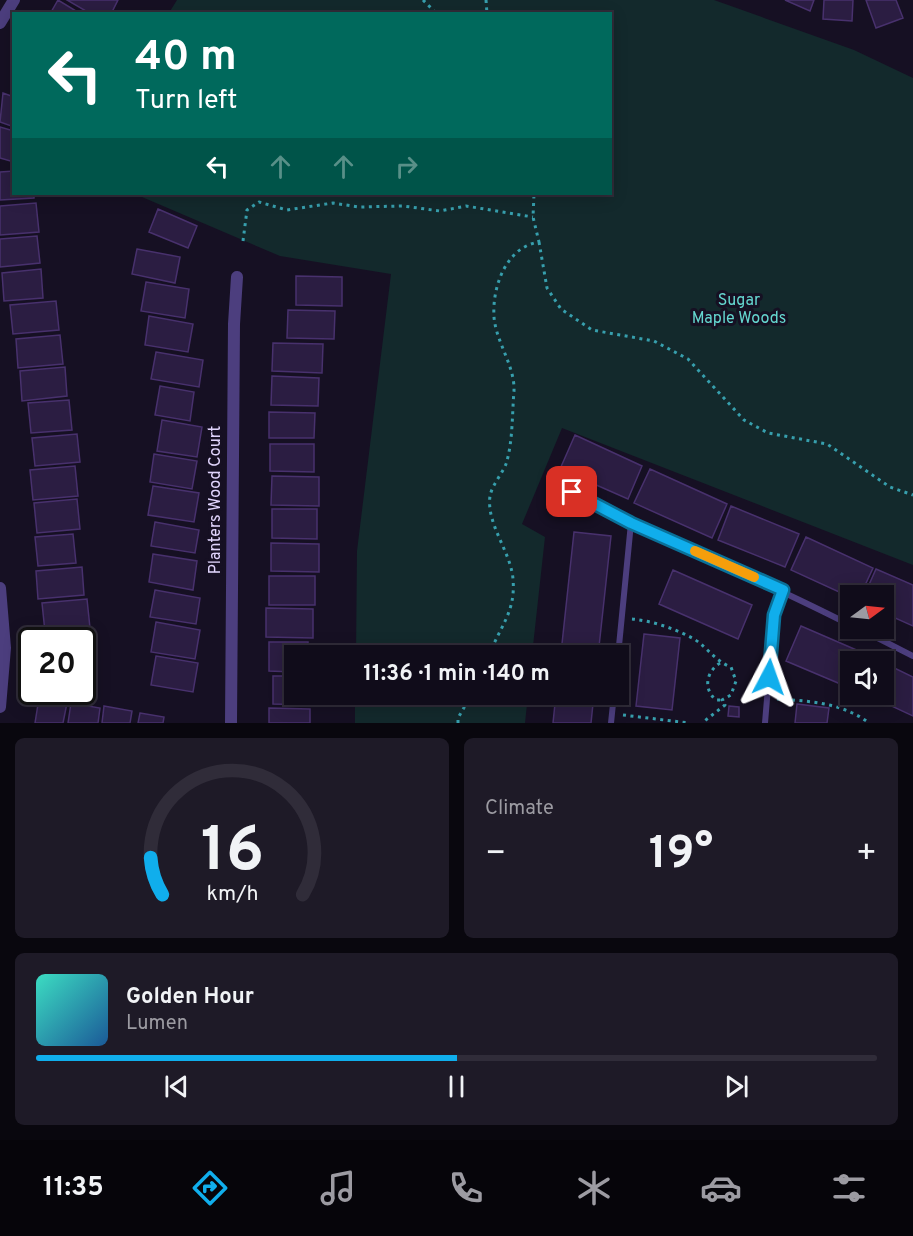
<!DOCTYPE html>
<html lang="en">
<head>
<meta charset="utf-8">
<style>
	:root { --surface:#100c1a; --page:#1e1a27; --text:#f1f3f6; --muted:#9c9ba2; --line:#302c39; --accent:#10aeec }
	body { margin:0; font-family:Overpass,sans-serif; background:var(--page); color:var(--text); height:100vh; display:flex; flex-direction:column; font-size:22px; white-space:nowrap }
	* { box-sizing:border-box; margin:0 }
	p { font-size:20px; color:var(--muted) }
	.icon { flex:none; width:33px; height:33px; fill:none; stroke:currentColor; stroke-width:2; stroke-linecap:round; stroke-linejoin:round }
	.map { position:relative; height:723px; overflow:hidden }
	.sheet { display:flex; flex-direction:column; gap:15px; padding:15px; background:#09070e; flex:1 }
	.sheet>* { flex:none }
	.hud { position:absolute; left:12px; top:12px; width:600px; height:183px; border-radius:0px; box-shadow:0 3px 15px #0003,0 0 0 2px var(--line); background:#00695c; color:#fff; overflow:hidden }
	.needle { width:39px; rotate:75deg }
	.tools { position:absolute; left:840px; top:585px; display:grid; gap:12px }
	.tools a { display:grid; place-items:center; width:54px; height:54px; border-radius:0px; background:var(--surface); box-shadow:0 3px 15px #0003,0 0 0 2px var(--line); font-size:30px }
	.speed { position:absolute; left:18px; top:627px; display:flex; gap:12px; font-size:30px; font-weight:700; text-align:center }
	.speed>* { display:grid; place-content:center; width:78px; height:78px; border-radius:50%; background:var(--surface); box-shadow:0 3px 15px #0003,0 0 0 2px var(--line); line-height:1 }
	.speed .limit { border:3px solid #111; border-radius:9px; background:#fff; color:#111 }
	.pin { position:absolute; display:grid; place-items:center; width:51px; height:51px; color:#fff; margin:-26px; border-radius:12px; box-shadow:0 3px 9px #0006 }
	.me { position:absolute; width:66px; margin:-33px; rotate:4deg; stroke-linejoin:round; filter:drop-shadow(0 0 4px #0008) }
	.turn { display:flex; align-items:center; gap:21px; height:126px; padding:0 24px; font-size:27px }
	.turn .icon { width:78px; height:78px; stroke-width:2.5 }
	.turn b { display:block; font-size:42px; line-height:51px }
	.lanes { display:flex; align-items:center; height:57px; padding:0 24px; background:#0003; justify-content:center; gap:30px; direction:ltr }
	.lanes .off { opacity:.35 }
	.big { font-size:45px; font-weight:700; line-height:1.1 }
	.sheet .tile { flex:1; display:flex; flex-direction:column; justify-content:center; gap:9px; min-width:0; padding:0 21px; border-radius:9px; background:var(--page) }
	.sheet .dial { align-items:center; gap:0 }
	.dial svg { height:156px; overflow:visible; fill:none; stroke:var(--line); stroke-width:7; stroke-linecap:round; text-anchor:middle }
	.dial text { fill:var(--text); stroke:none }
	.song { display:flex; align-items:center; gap:18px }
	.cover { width:72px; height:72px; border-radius:9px; background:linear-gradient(135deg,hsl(170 70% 55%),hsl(210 70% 35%)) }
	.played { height:6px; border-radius:3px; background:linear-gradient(90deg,var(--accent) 50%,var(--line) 50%) }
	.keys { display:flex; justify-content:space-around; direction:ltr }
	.heat { display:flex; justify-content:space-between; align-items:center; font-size:33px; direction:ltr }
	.sheet .tiles { flex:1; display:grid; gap:15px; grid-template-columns:1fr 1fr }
	.tile:last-child { grid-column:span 2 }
	.trip { position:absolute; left:284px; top:645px; width:345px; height:60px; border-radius:0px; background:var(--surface); box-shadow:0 3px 15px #0003,0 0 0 2px var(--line); font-weight:700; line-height:60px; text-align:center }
	.tab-bar { display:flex; height:96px; justify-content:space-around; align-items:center; background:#06050a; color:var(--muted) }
	.tab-bar .icon { width:42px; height:42px }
	.tab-bar .active { color:var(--accent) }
	.tab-bar b { font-size:27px; color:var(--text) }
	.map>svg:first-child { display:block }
</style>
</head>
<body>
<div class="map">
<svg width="913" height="723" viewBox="0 0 913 723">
	<rect width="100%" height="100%" fill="#161023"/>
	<!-- green -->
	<path fill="#13292c" d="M177,0H714L854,50L913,78V565L562,428L522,524L545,537L532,655H356L357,551L391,274L280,256L135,194H610V14L169,13Z
		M355,695V694L528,695L525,723H355Z"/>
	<!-- building -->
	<path fill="#2b1d42" stroke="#48316d" stroke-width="1.5" d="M58,0L81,14H50Z
		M67,0H118L111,14H91Z
		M785,0H814L810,11Z
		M824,0H853L852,21L823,19Z
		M866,0H896L903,18L876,28Z
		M3,93L14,97V127L0,122Z
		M0,127L14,131V162L0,158Z
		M14,171V194H34V198L0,200V172Z
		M36,203L39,232L0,235V206Z
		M158,209L197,226L188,248L149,232Z
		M37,236L40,263L0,267V239Z
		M137,249L180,257L175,283L132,274Z
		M41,269L43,298L4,301L2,273Z
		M296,276L342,277V306L296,305Z
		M146,282L189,289L185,318L141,311Z
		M56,301L59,330L13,334L10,305Z
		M288,310L335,311L334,339L287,338Z
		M149,316L193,324L188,352L145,345Z
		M60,335L63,364L18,368L16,339Z
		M273,343L323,344L322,373L272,371Z
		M156,352L203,360L199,387L151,379Z
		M65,367L67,396L22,401L20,371Z
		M272,376L319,378L318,406L271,405Z
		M160,386L194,392L190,421L155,415Z
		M69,400L72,430L31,433L28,403Z
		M269,412L315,413L314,438H269Z
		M162,420L202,427L197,457L157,451Z
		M77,434L80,462L35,466L32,438Z
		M575,435L642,466L628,499L560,469Z
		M270,444H314V472L270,471Z
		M154,454L197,461L192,489L150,482Z
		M75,466L78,496L33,500L30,470Z
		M650,469L727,504L712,538L634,503Z
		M272,476L319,477V506L271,505Z
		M153,486L199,493L194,522L148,515Z
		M77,499L80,529L37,533L34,503Z
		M731,506L799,534L785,567L718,540Z
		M272,509H317V539L272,538Z
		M155,522L199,530L195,553L151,546Z
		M574,532L611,536L598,656L561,653Z
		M73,534L76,563L38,566L35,537Z
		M806,537L873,568L860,596L850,597L791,570Z
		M271,543L319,544V572L271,571Z
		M153,554L197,561L193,590L149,582Z
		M82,567L84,595L38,599L36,571Z
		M876,569L913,585V626L884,613V596H864Z
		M673,570L752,605L738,639L659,604Z
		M269,576H315V605H269Z
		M155,590L200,598L196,624L150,617Z
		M87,599L90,628L45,632L42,603Z
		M266,608L313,609V638L266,637Z
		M156,622L200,630L195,659L151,652Z
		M801,626L868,655L865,662H850V688L786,661Z
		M88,633L91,661L82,662V640H45V637Z
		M644,634L680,638L672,710L636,706Z
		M269,642H308V656H294V672L269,671Z
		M156,656L198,663L193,692L151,685Z
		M884,663L913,677V716L866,694H884Z
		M273,676H294V694H318V705L273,704Z
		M556,694H594L591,723H553Z
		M39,698L67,703L63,723H35Z
		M71,703L100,708L98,723H68Z
		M797,704L829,708L827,723H795Z
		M104,706L132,711L130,723H102Z
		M729,706L739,707V717L728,716Z
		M269,708L310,709V723H269Z
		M140,713L164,717L163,723H138Z"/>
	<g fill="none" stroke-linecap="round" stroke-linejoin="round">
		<!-- path -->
		<path stroke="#379fad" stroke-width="3" stroke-dasharray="3 4.5" stroke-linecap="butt" d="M423,0L437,14
			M486,0L487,14
			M243,241L247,210L259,202L287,210L333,203L359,207L403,206L440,211L466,206L533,217
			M539,242L547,288L561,309L592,330L654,341L688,359L744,420L768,433L827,444L890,487L913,495
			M632,619C653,621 676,629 694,639C708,648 715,661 731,667L736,681L731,695L722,700L725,705L702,723
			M489,656C499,627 516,613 513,579C511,552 486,524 490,496C492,485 502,474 506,464C513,442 512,414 514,391C515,366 496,342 494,317C492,287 506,247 539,242L533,217L534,194
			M720,663C706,672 703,689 716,700H722
			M777,699C810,701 843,703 869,723
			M623,715L689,723
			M458,723V718L472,694"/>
		<!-- lane -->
		<path stroke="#4c3e7e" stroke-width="6" d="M572,492C663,540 759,578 850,625
			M858,628L913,656
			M618,656L631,523
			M611,723L614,694
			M765,723L774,615L783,590"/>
		<!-- street -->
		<path stroke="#4c3e7e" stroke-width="12" d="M0,23L14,0
			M0,588L5,648L0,707
			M231,723L234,324L237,277"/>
	</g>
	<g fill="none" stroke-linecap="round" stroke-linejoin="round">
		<!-- route casing -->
		<g stroke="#0a7199" stroke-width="15">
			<path id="route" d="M572,492L631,523L783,590L774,615L769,677"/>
		</g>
		<!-- route -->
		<use href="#route" stroke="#10aeec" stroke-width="10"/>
		<!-- slow -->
		<path stroke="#f59e0b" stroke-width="10" d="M695,551L754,577"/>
	</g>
	<g text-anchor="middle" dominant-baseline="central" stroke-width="6" stroke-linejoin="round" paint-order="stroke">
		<!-- park labels -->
		<g font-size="16" fill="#65d7d0" stroke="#161023">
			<text x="739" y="301">Sugar<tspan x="739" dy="18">Maple Woods</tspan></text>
		</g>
		<!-- street labels -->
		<g font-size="16" fill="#e0d4fc" stroke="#161023">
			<text transform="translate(216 500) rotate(-90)">Planters Wood Court</text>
		</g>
	</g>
</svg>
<div class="tools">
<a><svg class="needle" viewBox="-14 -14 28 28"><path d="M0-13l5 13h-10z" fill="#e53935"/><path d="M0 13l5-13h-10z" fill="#9c9ba2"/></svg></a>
<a><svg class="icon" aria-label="sound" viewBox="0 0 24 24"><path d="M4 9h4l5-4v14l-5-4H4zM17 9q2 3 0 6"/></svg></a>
</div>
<div class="speed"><div class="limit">20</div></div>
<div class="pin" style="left:572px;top:492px;background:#d93025"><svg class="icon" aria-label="arrive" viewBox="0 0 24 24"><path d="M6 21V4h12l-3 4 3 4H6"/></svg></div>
<svg class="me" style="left:769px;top:677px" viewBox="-20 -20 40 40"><path d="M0-17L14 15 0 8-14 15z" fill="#10aeec" stroke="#fff" stroke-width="4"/></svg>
<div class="trip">11:36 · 1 min · 140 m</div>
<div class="hud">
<div class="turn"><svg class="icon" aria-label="left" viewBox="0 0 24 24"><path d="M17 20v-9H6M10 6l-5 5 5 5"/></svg><div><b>40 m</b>Turn left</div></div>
<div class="lanes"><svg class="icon" aria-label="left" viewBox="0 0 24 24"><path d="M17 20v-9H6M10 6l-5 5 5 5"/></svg><svg class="icon off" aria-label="ahead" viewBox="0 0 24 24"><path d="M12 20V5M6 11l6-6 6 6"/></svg><svg class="icon off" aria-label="ahead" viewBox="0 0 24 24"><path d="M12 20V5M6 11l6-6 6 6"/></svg><svg class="icon off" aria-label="right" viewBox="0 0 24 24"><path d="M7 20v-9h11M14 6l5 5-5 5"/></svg></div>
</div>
</div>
<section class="sheet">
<div class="tiles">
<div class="tile dial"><svg viewBox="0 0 100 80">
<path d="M14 69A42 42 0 1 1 86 69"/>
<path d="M14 69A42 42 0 0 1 8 50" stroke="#10aeec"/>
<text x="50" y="56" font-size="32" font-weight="700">16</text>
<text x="50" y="72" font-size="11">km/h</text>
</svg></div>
<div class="tile"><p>Climate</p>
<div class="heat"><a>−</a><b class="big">19°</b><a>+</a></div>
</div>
<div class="tile">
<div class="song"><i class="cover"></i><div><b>Golden Hour</b><p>Lumen</p></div></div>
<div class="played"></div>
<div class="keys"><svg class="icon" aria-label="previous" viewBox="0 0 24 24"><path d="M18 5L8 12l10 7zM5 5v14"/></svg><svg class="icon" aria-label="pause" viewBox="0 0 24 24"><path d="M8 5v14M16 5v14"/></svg><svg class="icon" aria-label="next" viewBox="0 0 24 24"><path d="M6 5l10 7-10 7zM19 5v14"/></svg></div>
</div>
</div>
</section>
<nav class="tab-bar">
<b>11:35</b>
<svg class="icon active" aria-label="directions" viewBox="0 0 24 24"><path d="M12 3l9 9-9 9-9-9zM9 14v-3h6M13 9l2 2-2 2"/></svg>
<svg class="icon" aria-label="music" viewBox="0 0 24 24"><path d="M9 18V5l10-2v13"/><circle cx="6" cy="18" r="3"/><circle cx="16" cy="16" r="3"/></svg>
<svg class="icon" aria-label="phone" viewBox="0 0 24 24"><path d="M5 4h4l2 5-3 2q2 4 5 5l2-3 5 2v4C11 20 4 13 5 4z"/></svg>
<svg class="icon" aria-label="climate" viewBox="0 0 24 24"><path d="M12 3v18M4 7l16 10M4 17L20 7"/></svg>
<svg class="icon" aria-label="car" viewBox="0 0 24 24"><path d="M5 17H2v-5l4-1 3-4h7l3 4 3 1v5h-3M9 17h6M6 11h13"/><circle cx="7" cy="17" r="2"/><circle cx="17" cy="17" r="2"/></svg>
<svg class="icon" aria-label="filters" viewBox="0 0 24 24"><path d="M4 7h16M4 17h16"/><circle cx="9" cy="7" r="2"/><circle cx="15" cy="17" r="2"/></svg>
</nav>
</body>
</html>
